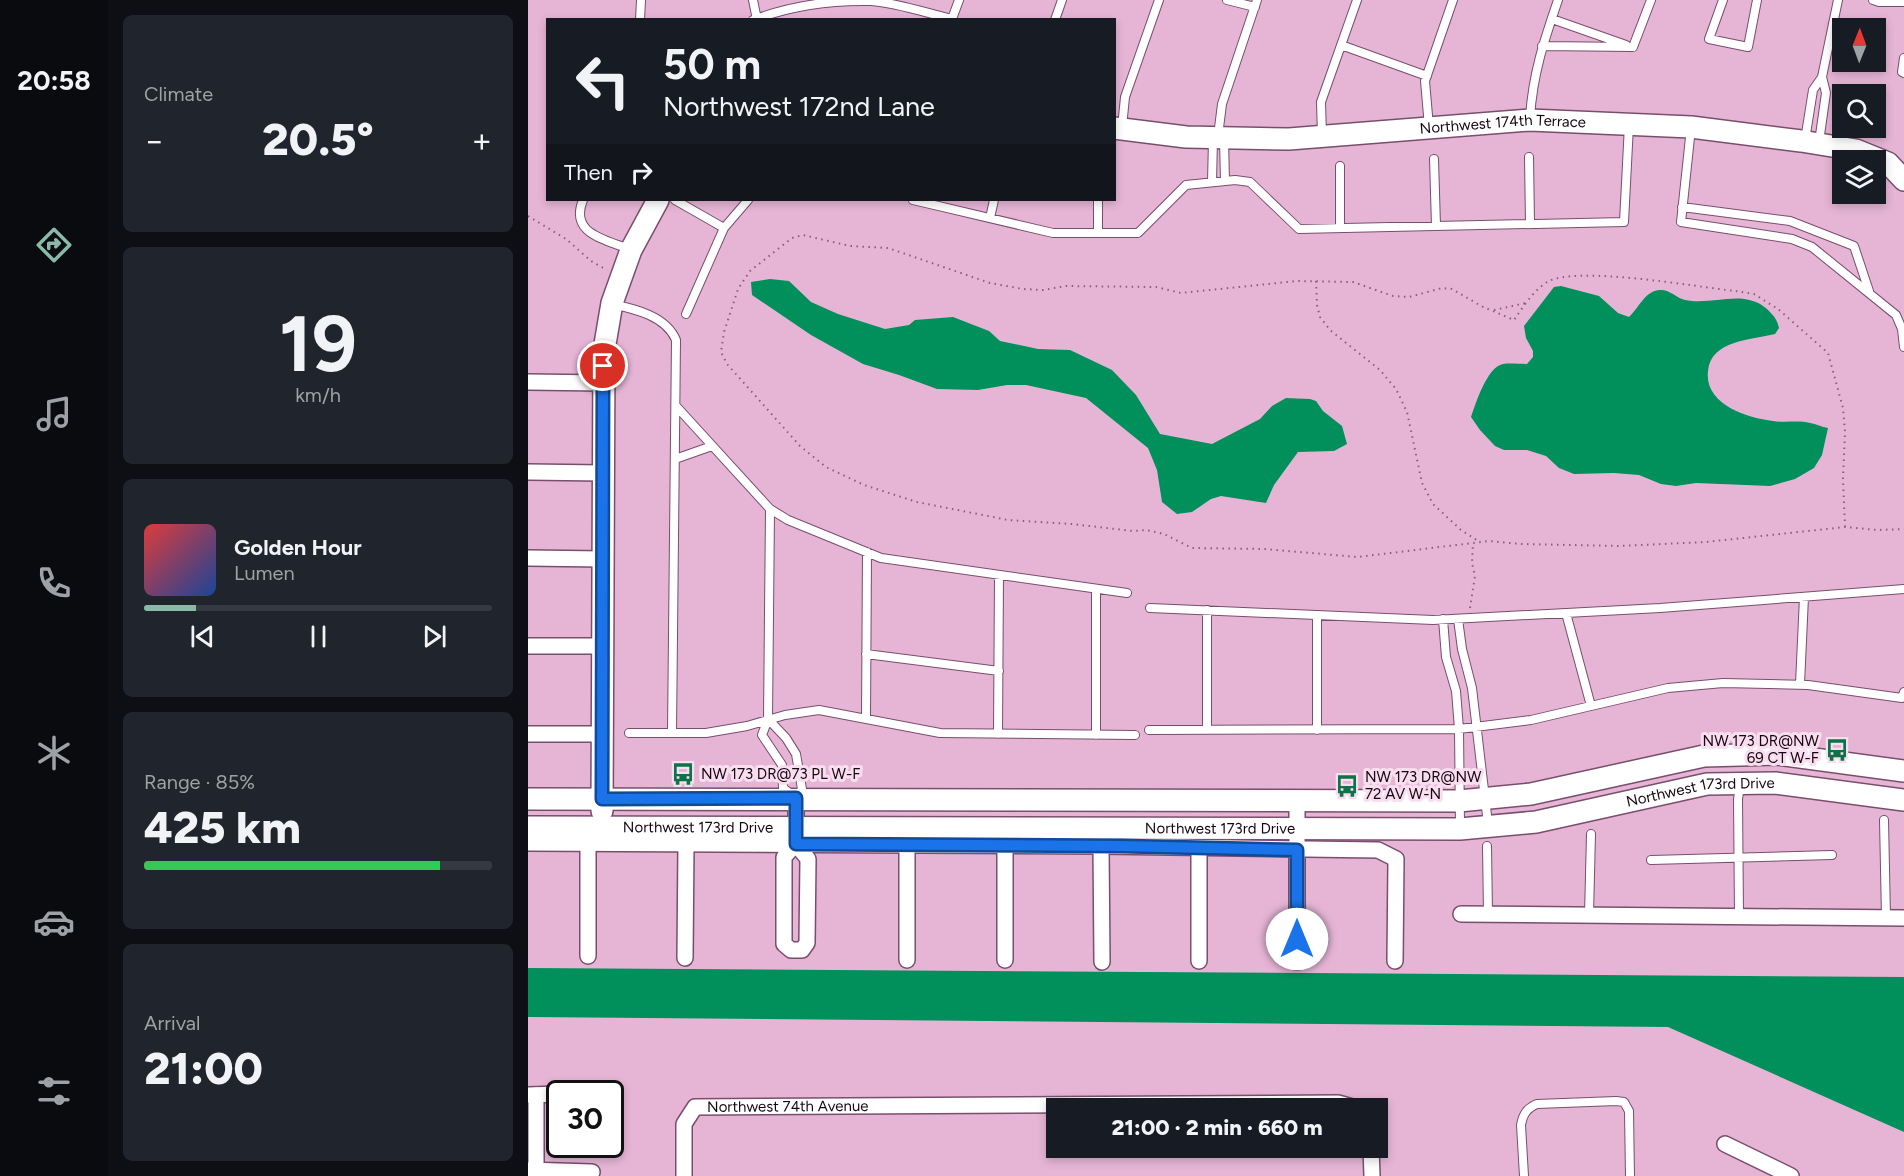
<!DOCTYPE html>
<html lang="en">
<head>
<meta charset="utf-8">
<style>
	:root { --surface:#171b24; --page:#20242c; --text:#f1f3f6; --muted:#9ea1a6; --line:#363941; --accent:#8bb9a8 }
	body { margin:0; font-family:Figtree,sans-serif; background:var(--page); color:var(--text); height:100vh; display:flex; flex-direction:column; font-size:22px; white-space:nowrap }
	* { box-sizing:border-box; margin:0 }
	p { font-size:20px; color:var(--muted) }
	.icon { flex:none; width:33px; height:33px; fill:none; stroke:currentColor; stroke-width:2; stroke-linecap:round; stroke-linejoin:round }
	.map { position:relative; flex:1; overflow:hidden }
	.details { display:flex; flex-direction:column; gap:15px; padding:15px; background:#0d0f14; width:420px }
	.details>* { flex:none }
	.guide { position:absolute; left:18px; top:18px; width:570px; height:183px; border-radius:0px; box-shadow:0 3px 9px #0003; background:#171b24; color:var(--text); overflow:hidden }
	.needle { width:39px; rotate:1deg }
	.tools { position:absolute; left:1304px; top:18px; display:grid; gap:12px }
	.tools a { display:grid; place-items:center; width:54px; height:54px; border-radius:0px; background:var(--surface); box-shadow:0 3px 9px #0003; font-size:30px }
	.speed { position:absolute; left:18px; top:1080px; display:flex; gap:12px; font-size:30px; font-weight:700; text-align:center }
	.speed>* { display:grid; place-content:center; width:78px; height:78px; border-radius:50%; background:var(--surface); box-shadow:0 3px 9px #0003; line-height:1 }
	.speed .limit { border:3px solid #111; border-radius:9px; background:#fff; color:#111 }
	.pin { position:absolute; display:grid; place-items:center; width:51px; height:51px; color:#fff; margin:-26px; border:3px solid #fff; border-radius:50%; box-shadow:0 2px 6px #0007 }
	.me { position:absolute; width:66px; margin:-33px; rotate:0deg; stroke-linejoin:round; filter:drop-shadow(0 0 4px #0008) }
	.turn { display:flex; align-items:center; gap:21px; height:126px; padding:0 18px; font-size:27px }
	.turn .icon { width:78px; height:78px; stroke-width:2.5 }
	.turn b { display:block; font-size:42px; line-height:51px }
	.then { display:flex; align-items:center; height:57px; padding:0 18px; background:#0003; gap:12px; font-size:22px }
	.big { font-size:45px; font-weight:800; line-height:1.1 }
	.details .card { flex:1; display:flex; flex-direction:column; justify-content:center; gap:9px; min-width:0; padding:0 21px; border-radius:9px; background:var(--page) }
	.details .dial { align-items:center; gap:0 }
	.dial b { font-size:78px; line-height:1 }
	.song { display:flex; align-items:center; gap:18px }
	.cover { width:72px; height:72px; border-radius:9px; background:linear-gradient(135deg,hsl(0 70% 55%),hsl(220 70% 35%)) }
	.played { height:6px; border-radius:3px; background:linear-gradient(90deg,var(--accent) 15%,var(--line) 15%) }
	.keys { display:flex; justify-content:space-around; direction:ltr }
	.heat { display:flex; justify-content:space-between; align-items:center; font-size:33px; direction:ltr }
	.charge { height:9px; border-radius:4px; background:linear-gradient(90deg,#34c759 85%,var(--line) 0) }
	.trip { position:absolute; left:518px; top:1098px; width:342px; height:60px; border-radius:0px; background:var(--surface); box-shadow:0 3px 9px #0003; font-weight:800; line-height:60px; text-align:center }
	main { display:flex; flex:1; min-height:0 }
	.tab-bar { display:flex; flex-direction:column; width:108px; justify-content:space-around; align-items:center; background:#090b0e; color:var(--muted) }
	.tab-bar .icon { width:42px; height:42px }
	.tab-bar .selected { color:var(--accent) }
	.tab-bar b { font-size:27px; color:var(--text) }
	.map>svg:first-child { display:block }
</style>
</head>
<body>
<main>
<nav class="tab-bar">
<b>20:58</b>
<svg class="icon selected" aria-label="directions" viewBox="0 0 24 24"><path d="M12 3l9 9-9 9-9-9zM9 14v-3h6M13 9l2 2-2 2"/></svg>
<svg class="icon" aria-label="music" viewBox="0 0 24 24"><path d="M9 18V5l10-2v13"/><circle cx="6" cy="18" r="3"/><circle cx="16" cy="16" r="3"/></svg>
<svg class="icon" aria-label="phone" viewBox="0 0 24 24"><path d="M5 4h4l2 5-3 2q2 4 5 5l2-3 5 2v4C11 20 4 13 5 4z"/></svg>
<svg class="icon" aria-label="climate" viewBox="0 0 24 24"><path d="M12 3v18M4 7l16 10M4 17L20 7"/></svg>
<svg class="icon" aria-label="car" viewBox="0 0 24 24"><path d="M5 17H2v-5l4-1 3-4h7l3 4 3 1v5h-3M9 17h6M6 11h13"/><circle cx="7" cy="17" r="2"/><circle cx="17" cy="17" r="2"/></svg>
<svg class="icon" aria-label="filters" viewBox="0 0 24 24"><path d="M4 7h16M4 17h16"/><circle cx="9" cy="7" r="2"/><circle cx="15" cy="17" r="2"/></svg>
</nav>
<section class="details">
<div class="card"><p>Climate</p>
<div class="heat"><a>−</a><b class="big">20.5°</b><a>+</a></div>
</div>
<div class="card dial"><b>19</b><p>km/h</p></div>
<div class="card">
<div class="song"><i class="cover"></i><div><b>Golden Hour</b><p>Lumen</p></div></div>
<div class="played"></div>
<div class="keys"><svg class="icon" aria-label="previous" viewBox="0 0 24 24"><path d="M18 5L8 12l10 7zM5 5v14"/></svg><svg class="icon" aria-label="pause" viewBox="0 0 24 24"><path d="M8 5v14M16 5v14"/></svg><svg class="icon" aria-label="next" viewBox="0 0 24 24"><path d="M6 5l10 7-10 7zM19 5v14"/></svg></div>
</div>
<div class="card"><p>Range · 85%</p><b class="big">425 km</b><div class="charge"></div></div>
<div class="card"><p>Arrival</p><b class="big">21:00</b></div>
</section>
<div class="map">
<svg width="1376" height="1176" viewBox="0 0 1376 1176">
	<rect width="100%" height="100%" fill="#e6b5d6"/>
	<!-- water -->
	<path fill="#018f5b" d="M242,279L261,281L283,302L310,314L357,329L381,325L387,320L425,317L461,331L472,341L510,349L542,350L584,370L608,395L632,434L684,444L732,419L744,406L758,398L782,399L788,401L795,411L814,426L819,444L806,451L770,452L746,485L738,503L693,496L683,499L664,512L649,514L634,502L629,470L620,448L558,398L498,385H479L450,390L409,389L371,375L335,364L283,335L224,295L223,282Z
		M1033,286L1071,296L1090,313L1101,317C1111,308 1116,292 1131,290C1142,289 1148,298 1157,300C1185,306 1215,288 1239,309C1246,316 1249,319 1251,328L1247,334C1223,340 1183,340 1180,371C1176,404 1218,418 1245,421C1257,423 1271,420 1282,423C1288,424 1294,427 1300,428L1294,455L1286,468L1267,479L1242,486L1168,483L1148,486L1133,484L1111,475L1086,473L1046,474L1031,468L1018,456L999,450H976L967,446L952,430L943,417C948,403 959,367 975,364C982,363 992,364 999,364L1005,357V351L998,338L996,326L1026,287Z
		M0,968L1376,977V1132L1140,1027L0,1017Z"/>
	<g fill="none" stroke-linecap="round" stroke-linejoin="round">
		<!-- lane casing -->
		<g stroke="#794e6c" stroke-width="10">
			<path id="lane" d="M225,0L229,20
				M699,0L727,7
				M1195,0L1181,39L1220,47L1229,0
				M1345,0L1351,2H1376
				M1024,19L1098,45
				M112,20L113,0
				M225,20C262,6 302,0 343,1C370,3 398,13 424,19L431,0
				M527,20L534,0
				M813,45L899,76
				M1014,46L1105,47
				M1105,47L1123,0
				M1376,58L1374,72L1376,73
				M1002,117C1005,73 1016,41 1030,0
				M594,127L597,97L631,0
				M901,127L897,81L925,0
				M1163,128L1153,222L1264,239L1284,247L1368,315L1374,329L1376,347
				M690,136L694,104L729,0
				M794,136L793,102L829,0
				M696,140L697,181
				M1277,140L1285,90L1294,77L1310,0
				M1291,142L1298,93L1294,77
				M1001,157L1002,224
				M906,159L908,226
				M812,166V228
				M684,182L685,139
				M55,200C41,234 77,239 103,250
				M147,200L196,228
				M385,200L525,233H610L658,185L707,180L722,182L771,229L1096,222L1101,125
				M1154,207L1262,221L1326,246L1341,291
				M462,218L466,200
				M570,233V200
				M84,304C107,309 138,316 148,340L144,733
				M158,314L196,228L220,200
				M148,406L242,509L260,520L353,558L599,593
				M147,459L184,446
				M622,608L905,620L1132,608L1376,589
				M1038,613L1063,706
				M789,615V730
				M915,619L918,657L928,691L931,729L932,826
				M930,619L934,649L944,688L960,824
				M338,654L471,671
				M1272,684L1276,597
				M338,718L339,552
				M240,719L258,738L268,754L274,789L268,798L255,788L254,765L234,735L240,719L242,509
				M621,730L931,729L1003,720L1140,688L1195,683L1280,685L1374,698L1376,692
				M679,730V610
				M101,733H178L219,726L257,715L291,710L412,733L607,735
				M470,734L471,575
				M568,735V589
				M1356,820L1358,917
				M959,846L960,914
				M1123,860L1304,855
				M1061,915L1063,834
				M1211,916L1210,799L1212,786
				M996,1176L993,1125C995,1114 999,1108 1009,1104L1088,1101L1096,1102L1101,1111L1102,1176"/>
		</g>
		<!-- street casing -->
		<g stroke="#794e6c" stroke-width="18">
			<g id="street">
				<path d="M0,382L75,383"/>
				<path d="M0,472L75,473"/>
				<path d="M0,558L75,559"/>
				<path d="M0,646H75"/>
				<path d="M0,734H73"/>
				<path d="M268,798V844L256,857V944L263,950H274L279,943L280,859L268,844"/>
				<path d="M769,800V962"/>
				<path d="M0,843L573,846L850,850L868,859L867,961"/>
				<path d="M573,846L574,962"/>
				<path d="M933,914L1376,918"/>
				<path d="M60,956V843"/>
				<path d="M157,958L158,843"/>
				<path d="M379,960V845"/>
				<path d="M477,960V846"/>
				<path d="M671,961V848"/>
				<path d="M0,1095L32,1094"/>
				<path d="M8,1095V1170"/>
				<path d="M1197,1144L1263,1176"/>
				<path d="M843,1148L844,1176"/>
				<path d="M0,1170L64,1172"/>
				<path id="s1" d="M156,1176V1124L167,1107L810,1103L828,1108"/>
			</g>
		</g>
		<!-- secondary casing -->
		<g stroke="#794e6c" stroke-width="24">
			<g id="secondary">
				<path id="s2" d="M586,128L658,137L761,139L1002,120L1163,127L1273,141L1328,150L1360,163L1376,180"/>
				<path d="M0,799L931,801L1003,794L1176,756L1249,754L1376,771"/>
				<path d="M74,811L76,350L84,303L103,250L130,200"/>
				<path id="s3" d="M0,827L932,829L1008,822L1179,784L1247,783L1376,800"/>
			</g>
		</g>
		<!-- path -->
		<path stroke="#836278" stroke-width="2" stroke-dasharray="1.5 4.5" stroke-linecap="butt" d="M0,216L38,239L63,261L79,270
			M788,281L789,305L792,317L802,330L852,370L868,389L879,412L894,483L905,504L933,530L952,542
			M966,310L998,303
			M1317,527L1315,479L1317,432L1315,408L1300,353L1250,309L1226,294L1207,291C1169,287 1048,265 1019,282C1005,291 995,307 986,320L953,306L924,289L914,288L881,297L865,296L825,282L769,281L653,293L628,287L538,286L515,290L495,289L462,283L360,248L322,246L275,235L264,238L222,271L210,289L196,332L193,352L199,364L272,446L298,467L336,485L389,502L480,520L544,524L605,531L618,530L636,534L664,548L736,549L830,557L961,541L993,544L1091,546L1178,542L1317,527L1349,530L1376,529
			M942,608L947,576L944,563L945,543"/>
		<!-- lane -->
		<use href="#lane" stroke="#fff" stroke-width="8"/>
		<!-- street -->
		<use href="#street" stroke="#fff" stroke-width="15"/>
		<!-- secondary -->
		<use href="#secondary" stroke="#fff" stroke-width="21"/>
	</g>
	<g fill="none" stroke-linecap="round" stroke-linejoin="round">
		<!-- route casing -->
		<g stroke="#114b97" stroke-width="15">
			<path id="route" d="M75,366L74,799L268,798V844L593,846L769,850V939"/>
		</g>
		<!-- route -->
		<use href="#route" stroke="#1a73e8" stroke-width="10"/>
	</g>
	<!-- icons -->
	<defs>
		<g id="bus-bare" transform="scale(1.8)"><path d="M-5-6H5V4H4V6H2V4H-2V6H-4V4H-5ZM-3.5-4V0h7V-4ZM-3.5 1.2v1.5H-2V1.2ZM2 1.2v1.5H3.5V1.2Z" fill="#0e7249" stroke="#f8deef" stroke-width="2.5" paint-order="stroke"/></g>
	</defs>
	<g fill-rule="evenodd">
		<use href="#bus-bare" x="1309" y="750"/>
		<use href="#bus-bare" x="155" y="774"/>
		<use href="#bus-bare" x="819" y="786"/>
	</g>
	<g text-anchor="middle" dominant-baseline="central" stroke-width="6" stroke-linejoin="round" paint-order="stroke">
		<!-- street labels -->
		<g font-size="15" fill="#160611" stroke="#f8deef">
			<text stroke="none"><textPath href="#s2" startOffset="390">Northwest 174th Terrace</textPath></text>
			<text stroke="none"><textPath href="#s3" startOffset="1176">Northwest 173rd Drive</textPath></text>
			<text stroke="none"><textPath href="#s3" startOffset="170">Northwest 173rd Drive</textPath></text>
			<text stroke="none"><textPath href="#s3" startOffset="692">Northwest 173rd Drive</textPath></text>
			<text stroke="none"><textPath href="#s1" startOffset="165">Northwest 74th Avenue</textPath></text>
		</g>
		<!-- poi labels -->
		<g font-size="15" fill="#160611" stroke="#f8deef" text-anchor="start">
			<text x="1291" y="741" text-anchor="end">NW 173 DR@NW<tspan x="1291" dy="17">69 CT W-F</tspan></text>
			<text x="173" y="774">NW 173 DR@73 PL W-F</text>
			<text x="837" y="777">NW 173 DR@NW<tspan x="837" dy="17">72 AV W-N</tspan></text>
		</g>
	</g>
</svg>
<div class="tools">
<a><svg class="needle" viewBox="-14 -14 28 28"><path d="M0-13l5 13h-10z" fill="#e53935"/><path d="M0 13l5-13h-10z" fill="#9ea1a6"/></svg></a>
<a><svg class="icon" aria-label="search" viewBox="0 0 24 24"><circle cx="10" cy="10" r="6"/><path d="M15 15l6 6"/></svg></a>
<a><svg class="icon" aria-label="layers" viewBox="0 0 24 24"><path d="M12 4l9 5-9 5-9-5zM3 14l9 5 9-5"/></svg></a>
</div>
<div class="speed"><div class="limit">30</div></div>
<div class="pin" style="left:75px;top:366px;background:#d93025"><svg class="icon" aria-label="arrive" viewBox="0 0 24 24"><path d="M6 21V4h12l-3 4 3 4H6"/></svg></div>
<svg class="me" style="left:769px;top:939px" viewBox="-20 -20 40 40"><circle r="19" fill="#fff"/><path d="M0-13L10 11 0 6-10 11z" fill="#1a73e8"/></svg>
<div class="trip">21:00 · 2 min · 660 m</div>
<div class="guide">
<div class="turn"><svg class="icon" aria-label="left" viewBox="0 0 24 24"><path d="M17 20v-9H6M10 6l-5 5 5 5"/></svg><div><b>50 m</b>Northwest 172nd Lane</div></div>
<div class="then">Then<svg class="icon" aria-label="right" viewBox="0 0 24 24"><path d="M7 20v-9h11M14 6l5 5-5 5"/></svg></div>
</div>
</div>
</main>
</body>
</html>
